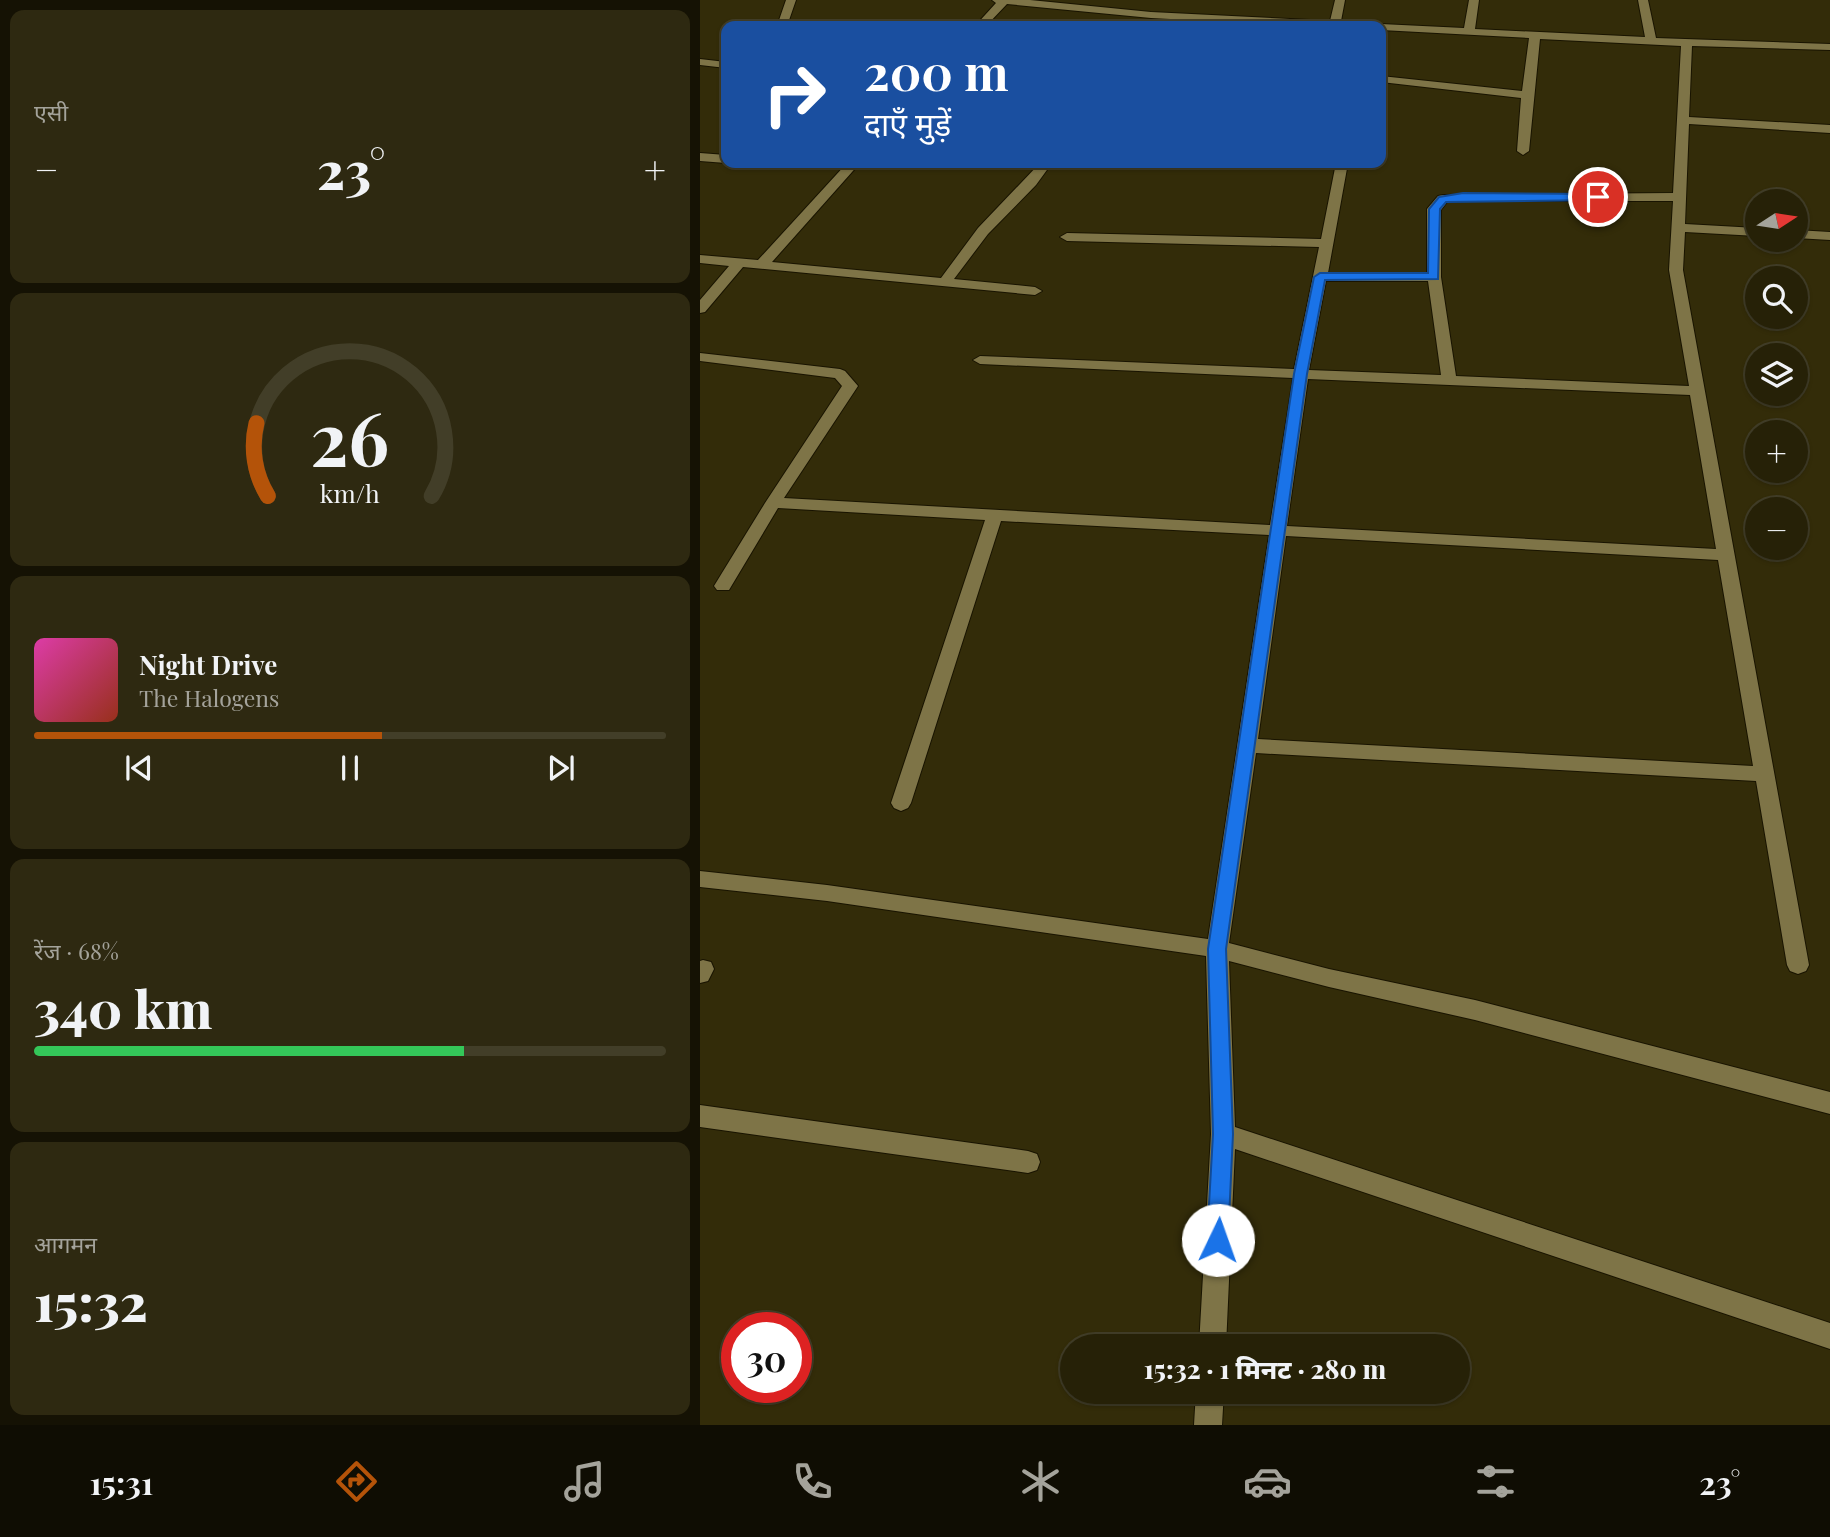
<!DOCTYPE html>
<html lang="hi">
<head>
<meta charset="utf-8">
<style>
	:root { --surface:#262107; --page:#2e2911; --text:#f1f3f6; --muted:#a4a39b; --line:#423e28; --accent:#b45309 }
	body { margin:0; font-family:"Playfair Display","Noto Sans Devanagari",serif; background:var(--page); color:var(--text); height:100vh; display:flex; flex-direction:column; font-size:26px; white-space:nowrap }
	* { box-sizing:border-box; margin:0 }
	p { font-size:23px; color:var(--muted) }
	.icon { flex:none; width:38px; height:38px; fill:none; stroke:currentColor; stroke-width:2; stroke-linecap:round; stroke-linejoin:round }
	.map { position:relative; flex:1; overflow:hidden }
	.details { display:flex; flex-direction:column; gap:10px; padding:10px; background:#151204; width:700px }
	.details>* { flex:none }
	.guide { position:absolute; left:21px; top:21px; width:665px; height:147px; border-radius:14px; box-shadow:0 2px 5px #0004,0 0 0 2px var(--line); background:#1a4fa0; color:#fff; overflow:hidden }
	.needle { width:46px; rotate:78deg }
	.tools { position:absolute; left:1045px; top:189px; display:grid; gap:14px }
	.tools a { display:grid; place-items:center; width:63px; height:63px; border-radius:50%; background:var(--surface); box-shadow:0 2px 5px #0004,0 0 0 2px var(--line); font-size:35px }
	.speed { position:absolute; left:21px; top:1312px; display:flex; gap:14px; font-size:35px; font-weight:700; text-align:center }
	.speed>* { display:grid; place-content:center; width:91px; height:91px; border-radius:50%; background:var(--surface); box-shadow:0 2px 5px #0004,0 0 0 2px var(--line); line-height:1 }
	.speed .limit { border:10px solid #d22; background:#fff; color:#111 }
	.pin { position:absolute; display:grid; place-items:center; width:60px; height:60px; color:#fff; margin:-30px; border:4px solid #fff; border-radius:50%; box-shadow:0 2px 7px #0007 }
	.me { position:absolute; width:77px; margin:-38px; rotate:3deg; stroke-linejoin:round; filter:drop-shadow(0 0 5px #0008) }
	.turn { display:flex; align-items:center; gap:24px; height:147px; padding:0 28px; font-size:32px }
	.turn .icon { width:91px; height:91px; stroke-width:2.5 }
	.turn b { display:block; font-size:49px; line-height:60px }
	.big { font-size:52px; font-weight:800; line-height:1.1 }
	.details .widget { flex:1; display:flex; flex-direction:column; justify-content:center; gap:10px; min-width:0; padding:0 24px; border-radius:14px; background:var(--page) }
	.details .dial { align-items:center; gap:0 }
	.dial svg { height:182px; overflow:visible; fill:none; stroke:var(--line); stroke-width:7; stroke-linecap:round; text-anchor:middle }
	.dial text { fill:var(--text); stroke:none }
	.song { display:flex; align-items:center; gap:21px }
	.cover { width:84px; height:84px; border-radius:10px; background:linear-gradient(135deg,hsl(320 70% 55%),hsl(10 70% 35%)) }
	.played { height:7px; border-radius:4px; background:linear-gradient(90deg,var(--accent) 55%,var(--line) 55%) }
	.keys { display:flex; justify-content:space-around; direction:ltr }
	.heat { display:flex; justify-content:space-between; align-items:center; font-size:38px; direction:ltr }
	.charge { height:10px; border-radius:5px; background:linear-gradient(90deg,#34c759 68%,var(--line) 0) }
	.trip { position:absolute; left:360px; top:1334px; width:410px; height:70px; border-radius:35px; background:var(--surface); box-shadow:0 2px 5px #0004,0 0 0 2px var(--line); font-weight:800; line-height:70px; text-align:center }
	.tabs { display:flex; height:112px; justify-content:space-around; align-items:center; background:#0f0d03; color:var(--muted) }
	.tabs .icon { width:49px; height:49px }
	.tabs .active { color:var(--accent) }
	.tabs b { font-size:32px; color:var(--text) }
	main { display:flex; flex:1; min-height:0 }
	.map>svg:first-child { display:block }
</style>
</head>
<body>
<main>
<section class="details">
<div class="widget"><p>एसी</p>
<div class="heat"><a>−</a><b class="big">23°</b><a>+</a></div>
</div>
<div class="widget dial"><svg viewBox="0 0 100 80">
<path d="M14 69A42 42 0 1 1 86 69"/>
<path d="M14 69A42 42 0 0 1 9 37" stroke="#b45309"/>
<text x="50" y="56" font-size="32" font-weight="700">26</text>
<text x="50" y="72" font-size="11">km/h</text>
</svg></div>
<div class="widget">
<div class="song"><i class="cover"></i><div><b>Night Drive</b><p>The Halogens</p></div></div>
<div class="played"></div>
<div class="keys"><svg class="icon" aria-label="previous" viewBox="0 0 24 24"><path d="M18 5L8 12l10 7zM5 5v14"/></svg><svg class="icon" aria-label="pause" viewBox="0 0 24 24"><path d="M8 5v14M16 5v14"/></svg><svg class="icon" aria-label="next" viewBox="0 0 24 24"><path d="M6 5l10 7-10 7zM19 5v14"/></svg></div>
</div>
<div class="widget"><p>रेंज · 68%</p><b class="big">340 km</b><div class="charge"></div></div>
<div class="widget"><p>आगमन</p><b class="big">15:32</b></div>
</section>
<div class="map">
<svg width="1130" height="1425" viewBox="0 0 1130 1425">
	<rect width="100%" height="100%" fill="#332c09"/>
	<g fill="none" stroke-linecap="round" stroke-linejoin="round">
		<!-- minor casing -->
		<g stroke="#191401" stroke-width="2">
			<path id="minor" d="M86,0H96L87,26H77Z
				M292,0H330L451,12L630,21L635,0H645L641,21L668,23L673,26H609L451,18L307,4L286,26H275L296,3Z
				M769,0H779L775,29L945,37L938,0H948L956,38L1130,44V50L992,46L989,117L1130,125V133L989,124L985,224L1057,228V236L985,232L983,270L1109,965L1106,971L1098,974L1090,971L1087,965L1056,781L556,753L529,943L629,969L775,1000L1130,1092V1114L775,1020L629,987L529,961L535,1127L1130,1323V1349L535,1149L526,1346H499L511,1134L506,956L127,901L0,887V871L127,885L508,939L569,535L301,521L211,803L208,808L201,811L194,808L191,803L285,520L78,508L29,590H17L14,586L65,503L142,386L135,378L0,361V353L140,369L145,371L158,386L84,498L570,525L593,378L280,364L273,360L280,356L594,369L619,247L367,241L360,237L367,233L621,239L636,163H648L628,273H727V209L738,196L743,195L973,193L981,46L840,39L829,151L823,155L817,151L821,98L681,82V76L822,91L829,38L681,30V26H676L681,24L764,28ZM763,201H973L969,270L989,386L756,376L741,277V210L747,202ZM626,281H728L741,375L609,370ZM608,379L990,395L1016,549L587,526ZM586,536L1018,560L1053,766L558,739Z
				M0,59L26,62V68L0,65Z
				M0,153L26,155V163L0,161Z
				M147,163H160L72,262L241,278L278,228L340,163H352L336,185L288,234L254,279L335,287L342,291L335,295L43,267L5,312L0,313V300L29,266L0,263V255L58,260Z
				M1096,230L1130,232V240L1096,238Z
				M3,960L11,962L14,969L8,981L0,983V961Z
				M0,1105L328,1151L337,1154L340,1162L337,1170L328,1173L0,1127Z
				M496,1391H524L522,1425H494Z"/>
		</g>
		<!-- minor -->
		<use href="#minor" fill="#7e7447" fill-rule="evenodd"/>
	</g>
	<!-- route -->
	<path fill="#1a73e8" stroke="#114b97" stroke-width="2" d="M763,193L898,194L903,197L898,200L746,202L740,209L738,279L625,280L607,374L526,949L533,1134L528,1240L525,1247L518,1250L510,1247L507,1240L513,1134L508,949L594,374L614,277L620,273H728L729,209L739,197Z"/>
</svg>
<div class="tools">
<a><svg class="needle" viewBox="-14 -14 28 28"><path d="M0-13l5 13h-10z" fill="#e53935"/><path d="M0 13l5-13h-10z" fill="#a4a39b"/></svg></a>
<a><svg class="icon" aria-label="search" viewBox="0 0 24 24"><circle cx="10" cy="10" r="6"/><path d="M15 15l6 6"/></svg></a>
<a><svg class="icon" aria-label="layers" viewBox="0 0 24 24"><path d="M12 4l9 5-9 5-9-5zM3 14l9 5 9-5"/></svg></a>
<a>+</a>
<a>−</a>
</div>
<div class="speed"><div class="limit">30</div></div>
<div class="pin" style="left:898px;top:197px;background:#d93025"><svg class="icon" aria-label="arrive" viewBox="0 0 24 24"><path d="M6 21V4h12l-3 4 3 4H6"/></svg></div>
<svg class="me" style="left:518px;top:1240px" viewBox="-20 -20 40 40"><circle r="19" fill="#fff"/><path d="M0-13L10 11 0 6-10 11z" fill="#1a73e8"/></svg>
<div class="trip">15:32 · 1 मिनट · 280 m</div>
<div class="guide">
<div class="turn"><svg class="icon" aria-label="right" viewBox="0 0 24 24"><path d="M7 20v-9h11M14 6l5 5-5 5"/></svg><div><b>200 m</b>दाएँ मुड़ें</div></div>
</div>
</div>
</main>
<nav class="tabs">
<b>15:31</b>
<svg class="icon active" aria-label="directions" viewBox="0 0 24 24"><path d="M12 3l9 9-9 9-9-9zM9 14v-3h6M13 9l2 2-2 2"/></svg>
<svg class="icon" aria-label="music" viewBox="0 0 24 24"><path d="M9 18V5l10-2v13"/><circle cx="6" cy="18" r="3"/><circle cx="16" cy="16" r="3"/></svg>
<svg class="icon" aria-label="phone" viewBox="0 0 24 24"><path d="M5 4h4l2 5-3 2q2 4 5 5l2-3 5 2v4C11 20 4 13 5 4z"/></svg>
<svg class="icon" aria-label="climate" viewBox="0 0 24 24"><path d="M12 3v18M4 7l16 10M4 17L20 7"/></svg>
<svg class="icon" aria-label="car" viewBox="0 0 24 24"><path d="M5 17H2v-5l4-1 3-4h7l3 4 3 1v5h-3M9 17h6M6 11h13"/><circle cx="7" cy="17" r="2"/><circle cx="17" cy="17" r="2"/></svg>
<svg class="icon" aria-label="filters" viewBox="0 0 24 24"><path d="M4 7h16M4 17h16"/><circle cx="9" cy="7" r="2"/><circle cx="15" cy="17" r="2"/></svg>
<b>23°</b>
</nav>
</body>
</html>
